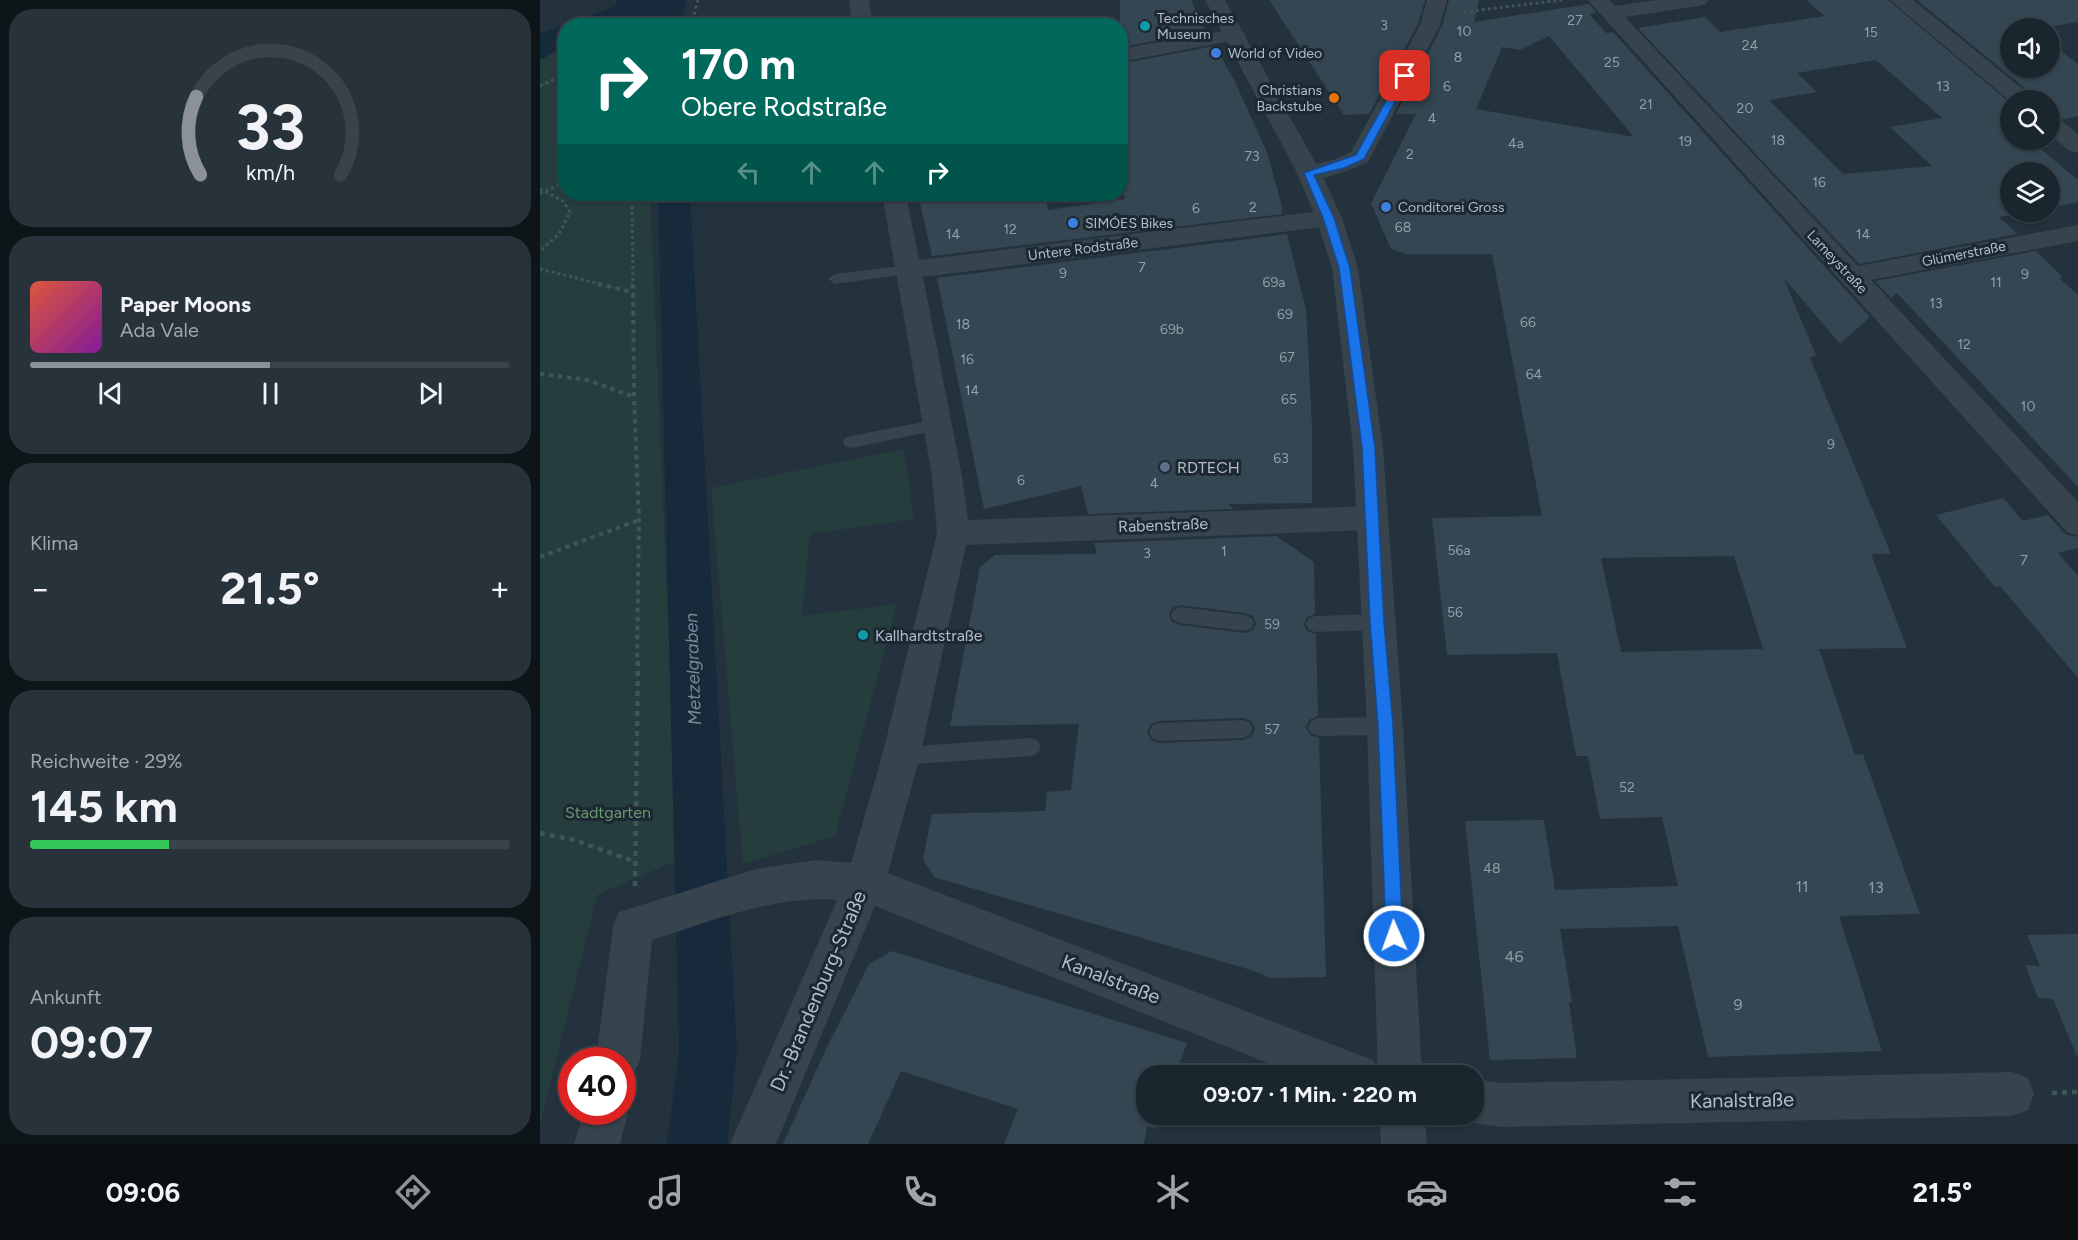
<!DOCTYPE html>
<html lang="de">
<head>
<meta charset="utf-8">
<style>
	:root { --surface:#1a262e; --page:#27323a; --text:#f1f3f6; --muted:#9fa5aa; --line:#38434a; --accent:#8c9099 }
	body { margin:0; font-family:Figtree,sans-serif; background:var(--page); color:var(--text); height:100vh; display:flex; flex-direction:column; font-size:22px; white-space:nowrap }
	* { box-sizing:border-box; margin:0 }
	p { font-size:20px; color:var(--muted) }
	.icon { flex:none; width:33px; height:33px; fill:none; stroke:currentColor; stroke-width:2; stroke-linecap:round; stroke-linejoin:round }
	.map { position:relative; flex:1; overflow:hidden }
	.details { display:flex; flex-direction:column; gap:9px; padding:9px; background:#0e1519; width:540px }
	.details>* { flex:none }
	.top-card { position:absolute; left:18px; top:18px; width:570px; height:183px; border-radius:24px; box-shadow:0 2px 4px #0004,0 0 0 2px var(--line); background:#00695c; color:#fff; overflow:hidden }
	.buttons { position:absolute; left:1460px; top:18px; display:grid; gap:12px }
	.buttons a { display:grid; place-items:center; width:60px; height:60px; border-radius:50%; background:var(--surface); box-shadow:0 2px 4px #0004,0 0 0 2px var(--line); font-size:30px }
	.speed { position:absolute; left:18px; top:1047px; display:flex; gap:12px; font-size:30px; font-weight:700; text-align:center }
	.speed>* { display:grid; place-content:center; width:78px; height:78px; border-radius:50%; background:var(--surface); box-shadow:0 2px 4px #0004,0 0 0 2px var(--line); line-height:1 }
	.speed .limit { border:9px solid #d22; background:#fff; color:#111 }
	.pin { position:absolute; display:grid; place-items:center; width:51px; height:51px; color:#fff; margin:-26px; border-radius:12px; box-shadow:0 3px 9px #0006 }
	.me { position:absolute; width:66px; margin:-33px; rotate:358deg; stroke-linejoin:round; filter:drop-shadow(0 0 4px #0008) }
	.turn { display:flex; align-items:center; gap:21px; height:126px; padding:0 24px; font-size:27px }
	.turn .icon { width:78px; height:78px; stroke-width:2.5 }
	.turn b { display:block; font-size:42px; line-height:51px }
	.lanes { display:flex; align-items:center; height:57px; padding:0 24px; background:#0003; justify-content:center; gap:30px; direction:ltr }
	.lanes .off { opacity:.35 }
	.big { font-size:45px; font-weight:700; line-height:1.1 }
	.details .tile { flex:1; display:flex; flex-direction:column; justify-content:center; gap:9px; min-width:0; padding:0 21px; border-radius:24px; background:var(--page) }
	.details .dial { align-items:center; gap:0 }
	.dial svg { height:156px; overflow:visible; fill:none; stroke:var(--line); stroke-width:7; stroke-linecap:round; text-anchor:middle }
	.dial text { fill:var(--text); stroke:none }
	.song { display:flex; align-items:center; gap:18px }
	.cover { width:72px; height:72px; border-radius:9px; background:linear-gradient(135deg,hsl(10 70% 55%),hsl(290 70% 35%)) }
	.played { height:6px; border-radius:3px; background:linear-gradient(90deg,var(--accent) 50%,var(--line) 50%) }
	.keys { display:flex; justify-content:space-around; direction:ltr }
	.heat { display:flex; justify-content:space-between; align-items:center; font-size:33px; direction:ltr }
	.charge { height:9px; border-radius:4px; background:linear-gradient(90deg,#34c759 29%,var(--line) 0) }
	.trip { position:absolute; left:596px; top:1065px; width:348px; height:60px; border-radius:24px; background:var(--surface); box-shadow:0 2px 4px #0004,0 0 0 2px var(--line); font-weight:700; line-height:60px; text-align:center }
	.tabs { display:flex; height:96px; justify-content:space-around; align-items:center; background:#0a0f12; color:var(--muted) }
	.tabs .icon { width:42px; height:42px }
	.tabs .on { color:var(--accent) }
	.tabs b { font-size:27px; color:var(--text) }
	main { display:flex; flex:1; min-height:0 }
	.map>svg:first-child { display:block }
</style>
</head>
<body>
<main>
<section class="details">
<div class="tile dial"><svg viewBox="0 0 100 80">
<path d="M14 69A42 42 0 1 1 86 69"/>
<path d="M14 69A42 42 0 0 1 12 29" stroke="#8c9099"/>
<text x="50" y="56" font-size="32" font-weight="700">33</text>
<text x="50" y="72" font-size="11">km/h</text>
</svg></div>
<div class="tile">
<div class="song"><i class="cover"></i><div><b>Paper Moons</b><p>Ada Vale</p></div></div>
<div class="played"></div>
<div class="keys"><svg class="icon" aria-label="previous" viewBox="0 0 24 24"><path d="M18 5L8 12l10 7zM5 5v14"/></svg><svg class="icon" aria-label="pause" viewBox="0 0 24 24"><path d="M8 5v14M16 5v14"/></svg><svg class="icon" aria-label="next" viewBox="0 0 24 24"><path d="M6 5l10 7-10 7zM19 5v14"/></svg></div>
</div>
<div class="tile"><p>Klima</p>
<div class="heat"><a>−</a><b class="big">21.5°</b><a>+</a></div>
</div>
<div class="tile"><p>Reichweite · 29%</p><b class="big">145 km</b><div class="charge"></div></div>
<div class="tile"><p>Ankunft</p><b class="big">09:07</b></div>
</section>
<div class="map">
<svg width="1538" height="1144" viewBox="0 0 1538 1144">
	<rect width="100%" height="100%" fill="#23323d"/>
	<!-- green -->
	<path fill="#253e3d" d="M25,46L26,194H110L138,860L57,895L0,1124V60Z
		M364,449L374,519L270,534L262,616L357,604L295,836L203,864L171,488Z"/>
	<!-- water -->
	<path fill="#162a3b" d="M77,0H147L141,25L26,26L25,46L0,60V34L76,6Z"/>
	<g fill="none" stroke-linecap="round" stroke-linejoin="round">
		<!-- canal -->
		<path fill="#162a3b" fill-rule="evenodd" d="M118,194H150L197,1050L187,1144H127L139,1050Z"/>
	</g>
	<!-- building -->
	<path fill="#354653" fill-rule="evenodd" d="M580,0H651L666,32L580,47Z
		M729,0H885L878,24L829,114L804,115Z
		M909,0H939L934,22L1049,4L1056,12L1050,15L1066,33L1073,32L1330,317L1300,344L1243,277L1276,355L1270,358L1351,554H1331L1367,648L1279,649L1315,755L1323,754L1380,914L1299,916L1342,1051L1168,1057L1138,926L1020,929L1032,1002H1029L1037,1058L950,1060L925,821L1004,820L1015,890L1138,886L1122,817L1060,819L1048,756H1036L1017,653L907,655L892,518L1002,516L952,254H866L851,249L831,203L876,114H856L902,26ZM1009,36L1094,137L936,109L962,47L980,50ZM1194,556L1223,649L1081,652L1061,558Z
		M1266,0H1348L1470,103V140H1490L1538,180V202L1509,208V172H1470V212H1489L1459,217L1477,234L1319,264L1098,28L1165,17L1180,32L1285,16ZM1336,60L1402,118L1350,127L1392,166L1303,174L1229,100L1277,92L1257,73Z
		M1377,0H1538V22L1502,28H1470V68H1509V42L1538,64V116L1523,119L1509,113V100H1495L1491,93Z
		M675,46L694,80L727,152L743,210H741L742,214L392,256L378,194H505L508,210L585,199L580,182V64Z
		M747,234L766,309L772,427V503L688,504L694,509L548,514L541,486L444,509L397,278Z
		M1496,251L1523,277L1519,278L1538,295V487L1357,293L1351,298L1335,281Z
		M1463,498L1483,521L1508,515L1525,534L1538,537V548L1518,553L1538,576V678L1460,586L1455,587L1396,515Z
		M736,536L774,562L775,614L767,617L764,625L767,631L776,634L778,716L769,720L766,728L770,735L779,738L786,977L731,978L711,970L394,877L383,859L392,814L505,811L507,792L531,790L539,724L410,726L440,567L455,555L557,554L554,543ZM640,605L705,613L713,616L716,624L713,630L705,633L640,625L632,622L629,614L632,608ZM703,718L711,721L715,728L712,736L703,740L619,743L611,740L607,733L610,725L619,721Z
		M1538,934V1056H1537L1513,999L1498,998L1485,965L1500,966L1487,935Z
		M352,951L647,1043L635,1076H606V1114H622L616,1129L607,1126L604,1144H464L478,1109L361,1071L328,1144H243L286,1049L329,964Z"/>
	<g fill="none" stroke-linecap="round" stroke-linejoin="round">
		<!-- path-far2 -->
		<path stroke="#3e5655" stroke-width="3" stroke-dasharray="3 3" stroke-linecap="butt" d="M924,12L1022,0
			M151,26L158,0
			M0,86L26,74
			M0,189L23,201L30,212L19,234L0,251
			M0,193L26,182
			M92,194L93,285
			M0,269L64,285"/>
		<!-- path-far1 -->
		<path stroke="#3e5655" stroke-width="4" stroke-dasharray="4.5 4.5" stroke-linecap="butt" d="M58,284L92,292
			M93,284L94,397L99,520L97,657
			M0,374L48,380L94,397
			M0,557L99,520"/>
		<!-- path -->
		<path stroke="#3e5655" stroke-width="4.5" stroke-dasharray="5 5" stroke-linecap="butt" d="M0,833L34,840L96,862
			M95,886L98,656
			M1512,1093L1538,1092"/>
		<!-- service -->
		<path fill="#37434d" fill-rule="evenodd" d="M368,265L373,267L375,270L373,273L295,284L288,279L295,274Z
			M398,419L404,421L406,425L404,429L311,448L305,446L303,442L305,438L311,436Z
			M640,607L705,615L712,618L714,623L712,628L705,631L640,623L633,620L631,615L633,610Z
			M837,614L844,617L846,622L844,627L837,630L775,632L768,629L766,624L768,619L775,616Z
			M845,717L852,720L855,726L852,732L845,735L778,736L771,733L768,727L771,721L778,718Z
			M703,720L710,723L713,729L710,735L703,738L619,741L612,738L609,732L612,726L619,723Z
			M491,738L498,741L501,747L498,753L491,756L361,765L354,762L351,756L354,750L361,747Z"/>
		<!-- minor -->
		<path fill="#37434d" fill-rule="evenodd" d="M309,0H329L333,26H312Z
			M887,0H907L900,25L828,162C809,170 781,183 760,178L757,173L760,168L793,160L811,152L880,25Z
			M1048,0H1069L1075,6L1117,0H1169L1166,4L1159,6L1085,17L1318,266L1538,225V241L1331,280L1538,502V535L1527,532Z
			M1350,0H1373L1490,95L1493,100L1470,101Z
			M695,29L702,31L706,35L702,39L580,62V49Z
			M1509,115L1517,117L1538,134V153L1530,151L1509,134Z
			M342,194H366L379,260L789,210L798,213L802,218L798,223L789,226L383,277L422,476L428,520L832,506L843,509L848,518L843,527L832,530L426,545L380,756L348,873L817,1054L833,1060L839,1076H760L335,906L236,1144H190L297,900C234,895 172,921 112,940L100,1060L93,1075L82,1080V1060H56L73,926L79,912L216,869L276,860L311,863L342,756L397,533L392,476Z
			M1472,1072L1488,1078L1494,1094L1488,1110L1472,1116L961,1127L933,1123L916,1114H933V1079L961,1083Z
			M82,1098L88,1112L80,1144H34L44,1112H82Z"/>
		<!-- tertiary -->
		<path fill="#37434d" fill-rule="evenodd" d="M665,0H685L781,173L802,218L818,268L843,448L863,726L882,1076H838L827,726L813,448L792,268L776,218L757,173Z
			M840,1114H885L887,1144H841Z"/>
	</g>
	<!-- route -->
	<path fill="#1a73e8" stroke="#114b97" stroke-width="1.5" d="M865,73L869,76L824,159L804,168L774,175L794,218L810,268L835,448L844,622L853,726L863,936L860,942L854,944L848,942L846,936L838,726L830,622L822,448L799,268L783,218L764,173L816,155L860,76Z"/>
	<!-- markers -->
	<g fill="#0f9aa8" stroke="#1c2832" stroke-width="2">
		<circle cx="605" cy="26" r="6"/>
		<circle cx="323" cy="635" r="6"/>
	</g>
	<g fill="#3f7fe0" stroke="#1c2832" stroke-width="2">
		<circle cx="676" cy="53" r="6"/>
		<circle cx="846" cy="207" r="6"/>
		<circle cx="533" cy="223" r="6"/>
	</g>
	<circle fill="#e8710a" stroke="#1c2832" stroke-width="2" cx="794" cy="98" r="6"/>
	<circle fill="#5c6f8a" stroke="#1c2832" stroke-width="2" cx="625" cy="467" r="6"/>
	<g text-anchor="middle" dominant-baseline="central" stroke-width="6" stroke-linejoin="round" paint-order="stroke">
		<!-- far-poi labels -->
		<g font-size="14" fill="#b3bec8" stroke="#1c2832" text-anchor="start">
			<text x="617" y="18">Technisches<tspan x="617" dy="16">Museum</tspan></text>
			<text x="688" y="53">World of Video</text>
			<text x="782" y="90" text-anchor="end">Christians<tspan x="782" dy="16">Backstube</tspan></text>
			<text x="858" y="207">Conditorei Gross</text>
			<text x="545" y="223">SIMÓES Bikes</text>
		</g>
		<!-- number labels -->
		<g font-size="14" fill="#929ea9">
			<text x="1035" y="20">27</text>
			<text x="844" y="25">3</text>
			<text x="924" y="31">10</text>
			<text x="1331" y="32">15</text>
			<text x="1210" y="45">24</text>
			<text x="918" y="57">8</text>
			<text x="1072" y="62">25</text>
			<text x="907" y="86">6</text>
			<text x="1403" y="86">13</text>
			<text x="1106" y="104">21</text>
			<text x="1205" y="108">20</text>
			<text x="892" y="118">4</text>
			<text x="1238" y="140">18</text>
			<text x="1145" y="141">19</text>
			<text x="976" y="143">4a</text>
			<text x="870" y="154">2</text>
			<text x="712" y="156">73</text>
			<text x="1279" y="182">16</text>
			<text x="713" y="207">2</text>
			<text x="656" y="208">6</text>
			<text x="863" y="227">68</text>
			<text x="470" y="229">12</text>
			<text x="413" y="234">14</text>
			<text x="1323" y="234">14</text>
			<text x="602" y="267">7</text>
			<text x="523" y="273">9</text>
			<text x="1485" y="274">9</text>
			<text x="734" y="282">69a</text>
			<text x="1456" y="282">11</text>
			<text x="1396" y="303">13</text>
			<text x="745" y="314">69</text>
			<text x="988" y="322">66</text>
			<text x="423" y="324">18</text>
			<text x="632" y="329">69b</text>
			<text x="1424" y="344">12</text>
			<text x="747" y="357">67</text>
			<text x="427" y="359">16</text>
			<text x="994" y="374">64</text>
			<text x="432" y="390">14</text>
			<text x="749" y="399">65</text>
			<text x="1488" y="406">10</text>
			<text x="1291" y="444">9</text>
			<text x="741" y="458">63</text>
			<text x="481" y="480">6</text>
			<text x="614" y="483">4</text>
			<text x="919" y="550">56a</text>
			<text x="684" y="551">1</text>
			<text x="607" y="553">3</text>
			<text x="1484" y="560">7</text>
			<text x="915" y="612">56</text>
			<text x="732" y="624">59</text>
			<text x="732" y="729">57</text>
			<text x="1087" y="787">52</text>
			<text x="952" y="868">48</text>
		</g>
		<!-- far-street labels -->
		<g font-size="14" fill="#b3bec8" stroke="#1c2832">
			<text transform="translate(543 249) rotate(-7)">Untere Rodstraße</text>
			<text transform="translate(1424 254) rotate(-11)">Glümerstraße</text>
			<text transform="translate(1297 262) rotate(47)">Lameystraße</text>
		</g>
		<!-- poi labels -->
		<g font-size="16" fill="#b3bec8" stroke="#1c2832" text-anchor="start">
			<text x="637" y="467">RDTECH</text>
			<text x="335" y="635">Kallhardtstraße</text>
		</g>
		<!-- street labels -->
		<g font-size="16" fill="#b3bec8" stroke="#1c2832">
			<text transform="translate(623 525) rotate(-2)">Rabenstraße</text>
		</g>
		<!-- park labels -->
		<g font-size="16" fill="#6a996e" stroke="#1c2832">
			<text x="68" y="812">Stadtgarten</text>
		</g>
		<!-- near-number labels -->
		<g font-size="16" fill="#929ea9">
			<text x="1262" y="886">11</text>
			<text x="1336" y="887">13</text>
			<text x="974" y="956">46</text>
			<text x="1198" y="1004">9</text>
		</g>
		<!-- water labels -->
		<g font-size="18" font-style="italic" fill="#6c8da7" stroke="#1c2832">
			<text transform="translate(153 669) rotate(-92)">Metzelgraben</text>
		</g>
		<!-- near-street labels -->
		<g font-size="20" fill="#b3bec8" stroke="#1c2832">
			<text transform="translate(571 979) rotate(21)">Kanalstraße</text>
			<text transform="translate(278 991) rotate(-67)">Dr.-Brandenburg-Straße</text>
			<text transform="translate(1202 1100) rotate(-1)">Kanalstraße</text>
		</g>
	</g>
</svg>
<div class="buttons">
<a><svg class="icon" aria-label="sound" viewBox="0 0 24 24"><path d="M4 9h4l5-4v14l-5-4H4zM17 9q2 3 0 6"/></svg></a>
<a><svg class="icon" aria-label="search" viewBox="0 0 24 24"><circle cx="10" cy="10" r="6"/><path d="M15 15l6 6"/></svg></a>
<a><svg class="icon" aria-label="layers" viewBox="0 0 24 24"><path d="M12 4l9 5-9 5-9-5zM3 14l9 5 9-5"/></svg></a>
</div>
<div class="speed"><div class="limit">40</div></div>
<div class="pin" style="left:865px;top:76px;background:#d93025"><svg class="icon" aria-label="arrive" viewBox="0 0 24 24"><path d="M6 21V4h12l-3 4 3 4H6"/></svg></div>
<svg class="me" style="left:854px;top:936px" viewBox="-20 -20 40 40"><circle r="17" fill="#1a73e8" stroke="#fff" stroke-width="3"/><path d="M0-11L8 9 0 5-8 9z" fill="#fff"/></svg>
<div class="trip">09:07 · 1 Min. · 220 m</div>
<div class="top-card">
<div class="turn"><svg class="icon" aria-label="right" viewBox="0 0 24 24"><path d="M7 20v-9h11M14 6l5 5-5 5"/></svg><div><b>170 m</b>Obere Rodstraße</div></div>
<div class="lanes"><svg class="icon off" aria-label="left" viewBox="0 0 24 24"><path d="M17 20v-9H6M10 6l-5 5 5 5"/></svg><svg class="icon off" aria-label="ahead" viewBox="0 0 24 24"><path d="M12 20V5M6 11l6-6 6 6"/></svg><svg class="icon off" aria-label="ahead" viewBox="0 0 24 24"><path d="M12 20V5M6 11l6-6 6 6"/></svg><svg class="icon" aria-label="right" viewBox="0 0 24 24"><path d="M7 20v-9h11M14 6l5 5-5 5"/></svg></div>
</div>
</div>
</main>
<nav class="tabs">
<b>09:06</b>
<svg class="icon on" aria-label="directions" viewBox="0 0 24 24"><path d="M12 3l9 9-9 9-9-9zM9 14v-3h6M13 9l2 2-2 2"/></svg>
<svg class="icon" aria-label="music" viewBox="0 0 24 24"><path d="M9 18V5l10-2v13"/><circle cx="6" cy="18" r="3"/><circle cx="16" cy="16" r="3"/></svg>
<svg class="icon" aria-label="phone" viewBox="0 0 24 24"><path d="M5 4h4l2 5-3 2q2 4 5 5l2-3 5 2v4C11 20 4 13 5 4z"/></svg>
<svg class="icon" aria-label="climate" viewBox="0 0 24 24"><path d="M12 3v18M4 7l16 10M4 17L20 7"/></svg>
<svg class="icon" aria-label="car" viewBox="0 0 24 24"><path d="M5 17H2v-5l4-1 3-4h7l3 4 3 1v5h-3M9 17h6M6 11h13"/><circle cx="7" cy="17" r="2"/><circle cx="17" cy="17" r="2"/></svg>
<svg class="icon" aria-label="filters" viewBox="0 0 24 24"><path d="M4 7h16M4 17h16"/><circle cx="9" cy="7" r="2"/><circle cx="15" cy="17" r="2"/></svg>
<b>21.5°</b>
</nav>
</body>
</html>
